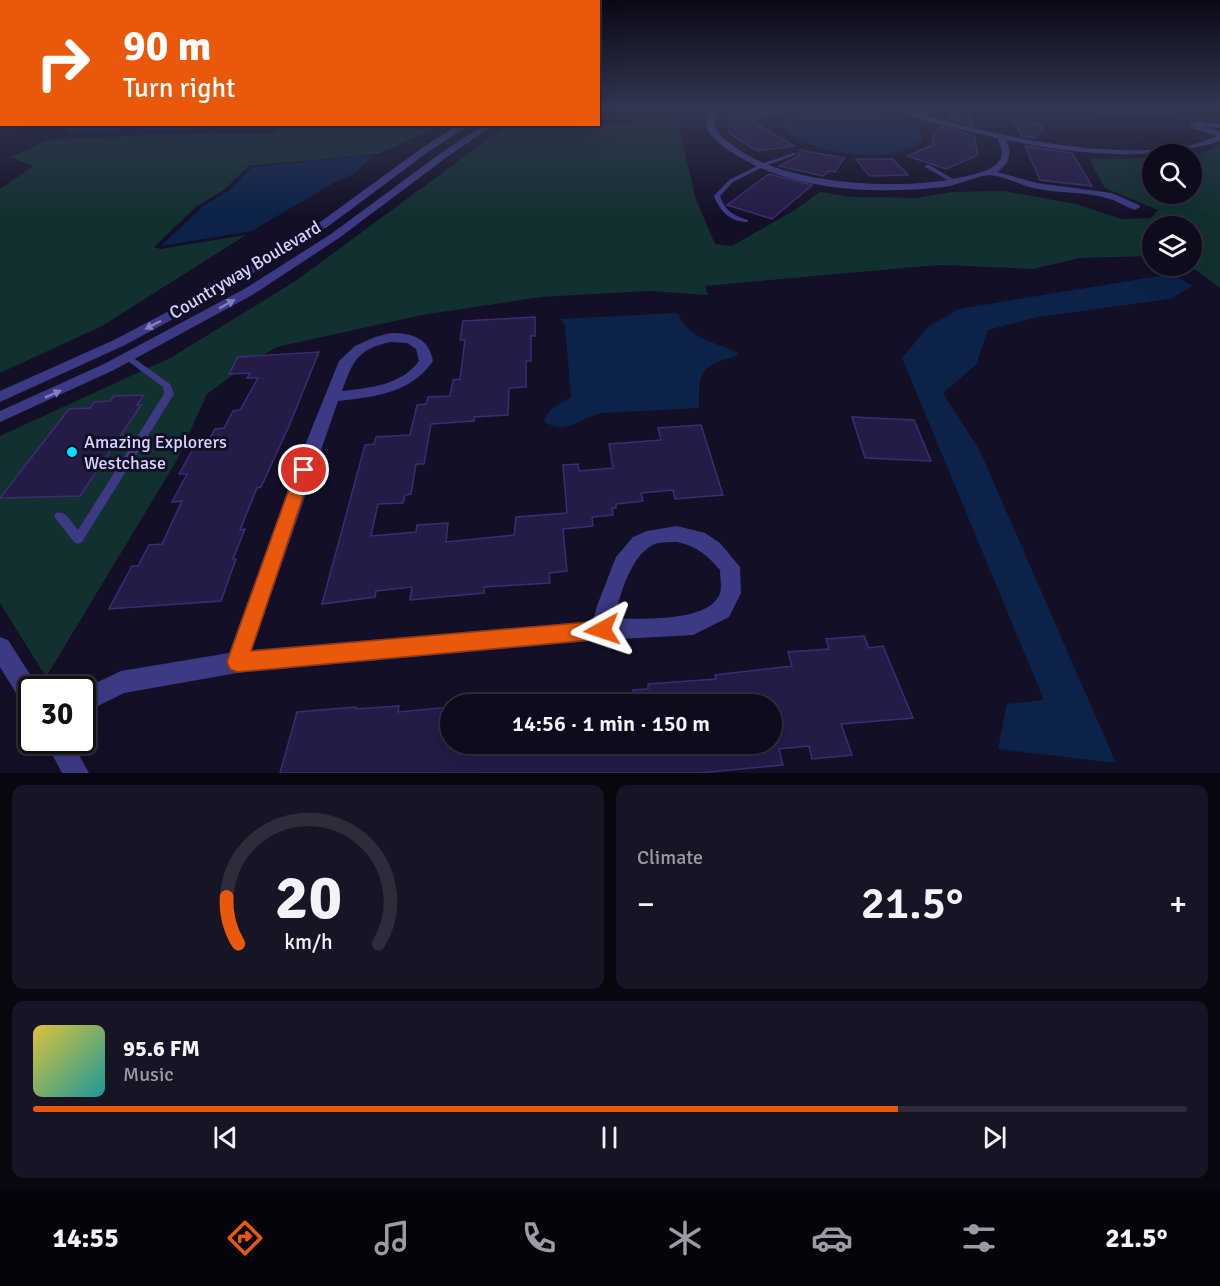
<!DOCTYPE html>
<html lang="en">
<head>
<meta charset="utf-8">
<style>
	:root { --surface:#0e0b1c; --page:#171425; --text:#f1f3f6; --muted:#9b9ba3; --line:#2e2b3b; --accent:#ea580c }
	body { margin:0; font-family:Signika,sans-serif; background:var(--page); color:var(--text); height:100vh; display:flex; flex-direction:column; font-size:22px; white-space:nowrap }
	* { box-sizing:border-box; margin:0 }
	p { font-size:20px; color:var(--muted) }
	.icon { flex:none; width:33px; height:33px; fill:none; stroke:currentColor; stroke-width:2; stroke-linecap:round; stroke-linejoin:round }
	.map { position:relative; height:773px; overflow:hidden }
	.details { display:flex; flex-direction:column; gap:12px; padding:12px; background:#08060f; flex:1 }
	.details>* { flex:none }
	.hud { position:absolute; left:0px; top:0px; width:600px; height:126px; box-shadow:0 6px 24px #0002,0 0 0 2px var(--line); background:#ea580c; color:#fff; overflow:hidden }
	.controls { position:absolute; left:1142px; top:144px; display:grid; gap:12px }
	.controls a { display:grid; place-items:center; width:60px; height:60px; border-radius:50%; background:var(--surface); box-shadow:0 6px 24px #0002,0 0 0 2px var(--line); font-size:30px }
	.speed { position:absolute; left:18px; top:676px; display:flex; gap:12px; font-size:30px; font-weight:700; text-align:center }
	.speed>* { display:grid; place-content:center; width:78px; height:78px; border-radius:50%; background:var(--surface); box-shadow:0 6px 24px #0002,0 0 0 2px var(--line); line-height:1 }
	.speed .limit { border:3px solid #111; border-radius:9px; background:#fff; color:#111 }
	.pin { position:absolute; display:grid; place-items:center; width:51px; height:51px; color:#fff; margin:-26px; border:3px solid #fff; border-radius:50%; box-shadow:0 2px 6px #0007 }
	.me { position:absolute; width:66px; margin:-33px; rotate:265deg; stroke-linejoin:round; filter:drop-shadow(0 0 4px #0008) }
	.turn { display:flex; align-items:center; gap:21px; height:126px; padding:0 24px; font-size:27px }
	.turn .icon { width:78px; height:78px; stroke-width:2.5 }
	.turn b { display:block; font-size:42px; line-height:51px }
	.big { font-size:45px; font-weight:600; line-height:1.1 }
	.details .tile { flex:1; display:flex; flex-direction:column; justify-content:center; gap:9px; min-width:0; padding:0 21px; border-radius:12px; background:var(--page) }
	.details .dial { align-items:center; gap:0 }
	.dial svg { height:156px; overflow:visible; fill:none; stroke:var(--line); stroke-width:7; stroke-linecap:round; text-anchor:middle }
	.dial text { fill:var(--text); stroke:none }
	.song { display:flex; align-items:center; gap:18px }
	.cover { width:72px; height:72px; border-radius:9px; background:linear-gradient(135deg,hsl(50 70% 55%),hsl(180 70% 35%)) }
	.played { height:6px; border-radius:3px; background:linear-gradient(90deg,var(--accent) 75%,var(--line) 75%) }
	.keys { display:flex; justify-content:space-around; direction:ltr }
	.heat { display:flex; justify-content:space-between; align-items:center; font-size:33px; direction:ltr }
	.details .tiles { flex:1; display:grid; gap:12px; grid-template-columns:1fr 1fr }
	.tile:last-child { grid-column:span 2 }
	.trip { position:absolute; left:440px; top:694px; width:342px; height:60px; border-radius:30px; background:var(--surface); box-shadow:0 6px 24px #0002,0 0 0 2px var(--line); font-weight:600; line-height:60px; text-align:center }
	.tabs { display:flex; height:96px; justify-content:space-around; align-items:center; background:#06040b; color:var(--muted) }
	.tabs .icon { width:42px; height:42px }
	.tabs .active { color:var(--accent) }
	.tabs b { font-size:27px; color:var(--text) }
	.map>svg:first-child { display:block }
</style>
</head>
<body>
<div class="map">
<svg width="1220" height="773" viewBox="0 0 1220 773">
	<rect width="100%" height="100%" fill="#130f26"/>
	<!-- green -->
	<path fill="#12302f" d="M1091,109H1182L1174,114L1101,116Z
		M678,121L695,197L715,244L732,246L796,209L820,192L853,197L916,198L952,192L1003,191L1076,204L1122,219L1151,218L1158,210L1105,188L1089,159L1152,158V194H1191V158L1220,145V288L1190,266L1191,226H1152V256L1080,258L1033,269L942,265L915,267L705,286L708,295L649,291L541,297L422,315L277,347L250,362L207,394L177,460L46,677L0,603V436L172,357L297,280L507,125L569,126Z
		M285,124L443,125L378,154L248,166L224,190L197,206L154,247L160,249L246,235L102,326L0,373V189L33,166L10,157L48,140L175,134H274Z"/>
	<!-- water -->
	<path fill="#0c2248" d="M808,109C830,109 923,106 922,140C899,166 804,155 783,128L785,118Z
		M73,124H275V125L152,131L128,128L107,132H66Z
		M374,155L353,175L337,181L252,231L161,246L203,206L230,190L252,167Z
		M1171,274L1193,286L1170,299L1038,317L988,330L976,365L943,393L980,451L1116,763L998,749L1007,704L1044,700L902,358L929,326L959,309Z
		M674,313L678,314C691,341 714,341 739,353C735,358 732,357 726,359C697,367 699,382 699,408L603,413C583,416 563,437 544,421L550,410L571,397L565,326L560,319Z"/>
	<!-- building -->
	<path fill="#241b47" stroke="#3b2d73" stroke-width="1.5" d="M745,109H781V111L753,121L794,146L757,151L729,133L730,112L757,117L761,115L759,112Z
		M960,109L970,111L973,126L949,119Z
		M1013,119L1044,125L1035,138L1022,136Z
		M940,127L974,135L978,155L946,169L907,156L933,145V134Z
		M1025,146L1072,153L1092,186L1040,180Z
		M800,150L844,158L835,172L829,171L823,176L779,166L799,156Z
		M856,159H893L908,175L869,176Z
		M769,174L812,185L772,219L727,205Z
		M535,317V336H531V361H526V387L509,388L508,415L474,417V421L431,424L424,464H416L411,494L405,495L403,503L378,504L371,536L416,532L417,525L448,523L446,542L514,535L516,517L567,513L563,465L578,464L579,471L613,468L609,444L661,440L658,428L701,425L723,495L675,499L673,490L641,493L643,501L616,504V508H612L613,515L592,517L593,526L563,529L567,571L549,573L550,583L484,587V593L410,600L412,587L376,591L375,597L322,604L365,445L374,444L376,437L410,435L417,405L426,404L428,397L450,396L453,380L460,379L465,340H460L463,321Z
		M319,352L289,426L261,487L257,488L240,530L245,529L233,559H236L221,601L109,609L132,566H138L149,545L162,544L182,501L172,502L187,474H179L196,444L207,443L215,429L224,428L233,411L240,410L258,378H247L250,373L229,374L238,357Z
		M144,395L137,405H141L80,496L0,498L69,409L90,408L94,402L110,401L114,396Z
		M852,417L914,420L931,461L865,458Z
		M864,636L869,648L883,646L913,718L841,724L852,755L812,759L809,746L779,749L783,765L699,773H280L297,712L356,707V709L399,706L398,712L450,707V744H771V705H635L633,690L648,689V684L716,679L715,675L792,666L788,652L829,649L826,639Z"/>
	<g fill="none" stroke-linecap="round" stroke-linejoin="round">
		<!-- service -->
		<path fill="#3d3a85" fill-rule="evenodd" d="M600,109H604L601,114L602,121L600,122H598Z
			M724,109H734L759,114L757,115Z
			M939,109H947L915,117L913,116Z
			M793,153L798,154L765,166L733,182L720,196C725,211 734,216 748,220V222C731,222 720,212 714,196L729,180L761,164Z
			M925,165H929L958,182L953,183L925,167Z
			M128,354L170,384L174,394L82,542L78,544L74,542L56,519L54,516L56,513C66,510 72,523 78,530L164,394L163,387L125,359L124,357L125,355Z"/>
		<!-- minor -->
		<path fill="#3d3a85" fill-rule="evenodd" d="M711,109H719L714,123C717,135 726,140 735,147C786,186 902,191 963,177C974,174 993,171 1000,160C1004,153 1000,145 997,138L924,121L892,109C917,109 943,121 968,127C1038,143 1116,158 1187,146C1198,144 1208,139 1218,136L1191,128V124L1199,121L1220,124V128L1202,126L1220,131V141C1152,163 1076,154 1006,140C1013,154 1009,164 997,172L1037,183L1112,193L1139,205L1140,207L1135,210C1126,207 1119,202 1110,199C1086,191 1058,194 1033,188C1021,185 1000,175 989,175C977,176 958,185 944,187C872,195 780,191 720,144C708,134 701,123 711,109Z
			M1216,109H1220V112H1217Z
			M0,116H2V120H0Z
			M391,333C412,333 429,338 433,361C411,393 375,397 338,401L252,650L593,621L597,606L616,557L633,537L647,531L677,526L705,533L720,543L740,567L741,593L729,617L693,635L602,640L237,673L124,693L82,714L81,690L121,671L229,653L295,470L339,361L355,346L375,337ZM391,342L407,343L416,349L419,361C401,385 370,388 342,391C353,361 357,349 391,342ZM677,542C697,546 707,555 720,570C720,577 722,587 720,593C710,623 641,618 615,619C619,596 632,550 658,543C664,542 671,542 677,542Z"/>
		<!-- tertiary -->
		<path fill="#3d3a85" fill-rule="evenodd" d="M460,124H471L428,152L330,225L218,295L123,346L0,402V391L114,340L209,290L323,220L422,148Z
			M485,124H495L447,157L339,238L254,294L114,370L0,422V411L104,364L246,288L331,234L441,153Z
			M0,637L8,640L40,690H32V709L24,706L0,667Z
			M45,741H71L89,773H62Z"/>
	</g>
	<!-- one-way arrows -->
	<defs><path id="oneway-solid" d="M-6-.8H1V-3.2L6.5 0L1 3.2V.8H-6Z" transform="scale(1.5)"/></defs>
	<g fill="#837fbc">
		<use href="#oneway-solid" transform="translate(227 304) rotate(-29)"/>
		<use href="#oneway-solid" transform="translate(153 325) rotate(153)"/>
		<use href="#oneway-solid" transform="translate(53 394) rotate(-24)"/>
	</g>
	<!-- sky -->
	<linearGradient id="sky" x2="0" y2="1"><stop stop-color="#0a0815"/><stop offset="0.5" stop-color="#333752"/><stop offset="1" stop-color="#333752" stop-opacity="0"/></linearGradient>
	<rect width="1220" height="217" fill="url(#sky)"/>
	<!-- route -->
	<path fill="#ea580c" stroke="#983908" stroke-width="1.5" d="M304,464L310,465L312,470L251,651L602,621L609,623L612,630L609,636L602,639L237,672L230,669L227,662L296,470L299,465Z"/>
	<!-- markers -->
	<circle fill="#00e5ff" stroke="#130f26" stroke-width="2" cx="72" cy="452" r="6"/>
	<g text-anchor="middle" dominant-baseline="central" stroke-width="6" stroke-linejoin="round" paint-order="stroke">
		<!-- street labels -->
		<g font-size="18" fill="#d9d4ff" stroke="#130f26">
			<text transform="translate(245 270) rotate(-31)">Countryway Boulevard</text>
		</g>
		<!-- poi labels -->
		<g font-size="18" fill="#d9d4ff" stroke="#130f26" text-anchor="start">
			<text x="84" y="442">Amazing Explorers<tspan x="84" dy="21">Westchase</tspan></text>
		</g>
	</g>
</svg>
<div class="controls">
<a><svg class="icon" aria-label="search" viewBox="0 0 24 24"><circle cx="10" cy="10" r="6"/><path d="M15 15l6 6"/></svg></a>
<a><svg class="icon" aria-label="layers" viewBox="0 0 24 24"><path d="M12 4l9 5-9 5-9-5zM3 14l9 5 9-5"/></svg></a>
</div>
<div class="speed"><div class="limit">30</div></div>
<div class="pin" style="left:304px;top:470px;background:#d93025"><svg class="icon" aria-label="arrive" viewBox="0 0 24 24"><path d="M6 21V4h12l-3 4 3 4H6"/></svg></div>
<svg class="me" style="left:602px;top:630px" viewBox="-20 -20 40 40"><path d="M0-17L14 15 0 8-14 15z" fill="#ea580c" stroke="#fff" stroke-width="4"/></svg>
<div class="trip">14:56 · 1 min · 150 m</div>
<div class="hud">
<div class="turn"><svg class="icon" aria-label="right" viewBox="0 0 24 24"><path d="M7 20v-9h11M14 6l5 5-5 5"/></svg><div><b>90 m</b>Turn right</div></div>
</div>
</div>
<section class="details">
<div class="tiles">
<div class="tile dial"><svg viewBox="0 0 100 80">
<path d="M14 69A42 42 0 1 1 86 69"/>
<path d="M14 69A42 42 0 0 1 8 45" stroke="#ea580c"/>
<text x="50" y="56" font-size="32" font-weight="700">20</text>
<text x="50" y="72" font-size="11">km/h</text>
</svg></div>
<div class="tile"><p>Climate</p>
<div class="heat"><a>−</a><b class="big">21.5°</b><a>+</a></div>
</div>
<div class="tile">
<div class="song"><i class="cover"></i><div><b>95.6 FM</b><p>Music</p></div></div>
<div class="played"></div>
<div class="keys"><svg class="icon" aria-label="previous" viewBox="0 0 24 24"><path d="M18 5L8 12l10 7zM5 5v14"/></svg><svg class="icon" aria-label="pause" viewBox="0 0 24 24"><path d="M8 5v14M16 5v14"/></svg><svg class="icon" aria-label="next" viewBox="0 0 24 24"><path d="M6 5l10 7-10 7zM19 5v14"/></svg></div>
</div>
</div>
</section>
<nav class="tabs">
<b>14:55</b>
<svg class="icon active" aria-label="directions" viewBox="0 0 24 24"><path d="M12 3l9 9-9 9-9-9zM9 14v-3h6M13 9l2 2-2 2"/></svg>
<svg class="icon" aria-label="music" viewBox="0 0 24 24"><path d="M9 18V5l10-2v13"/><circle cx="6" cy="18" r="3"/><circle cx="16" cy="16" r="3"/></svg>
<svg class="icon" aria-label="phone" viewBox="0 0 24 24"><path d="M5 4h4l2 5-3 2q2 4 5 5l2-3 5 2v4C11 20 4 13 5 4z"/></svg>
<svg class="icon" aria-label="climate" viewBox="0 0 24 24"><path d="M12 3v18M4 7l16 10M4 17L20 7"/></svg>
<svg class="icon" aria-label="car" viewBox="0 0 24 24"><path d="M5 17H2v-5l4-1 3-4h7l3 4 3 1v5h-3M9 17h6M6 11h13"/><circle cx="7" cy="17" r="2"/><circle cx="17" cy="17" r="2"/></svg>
<svg class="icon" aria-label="filters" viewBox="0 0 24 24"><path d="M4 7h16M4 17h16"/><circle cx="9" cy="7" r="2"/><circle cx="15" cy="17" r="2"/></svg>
<b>21.5°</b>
</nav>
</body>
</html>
